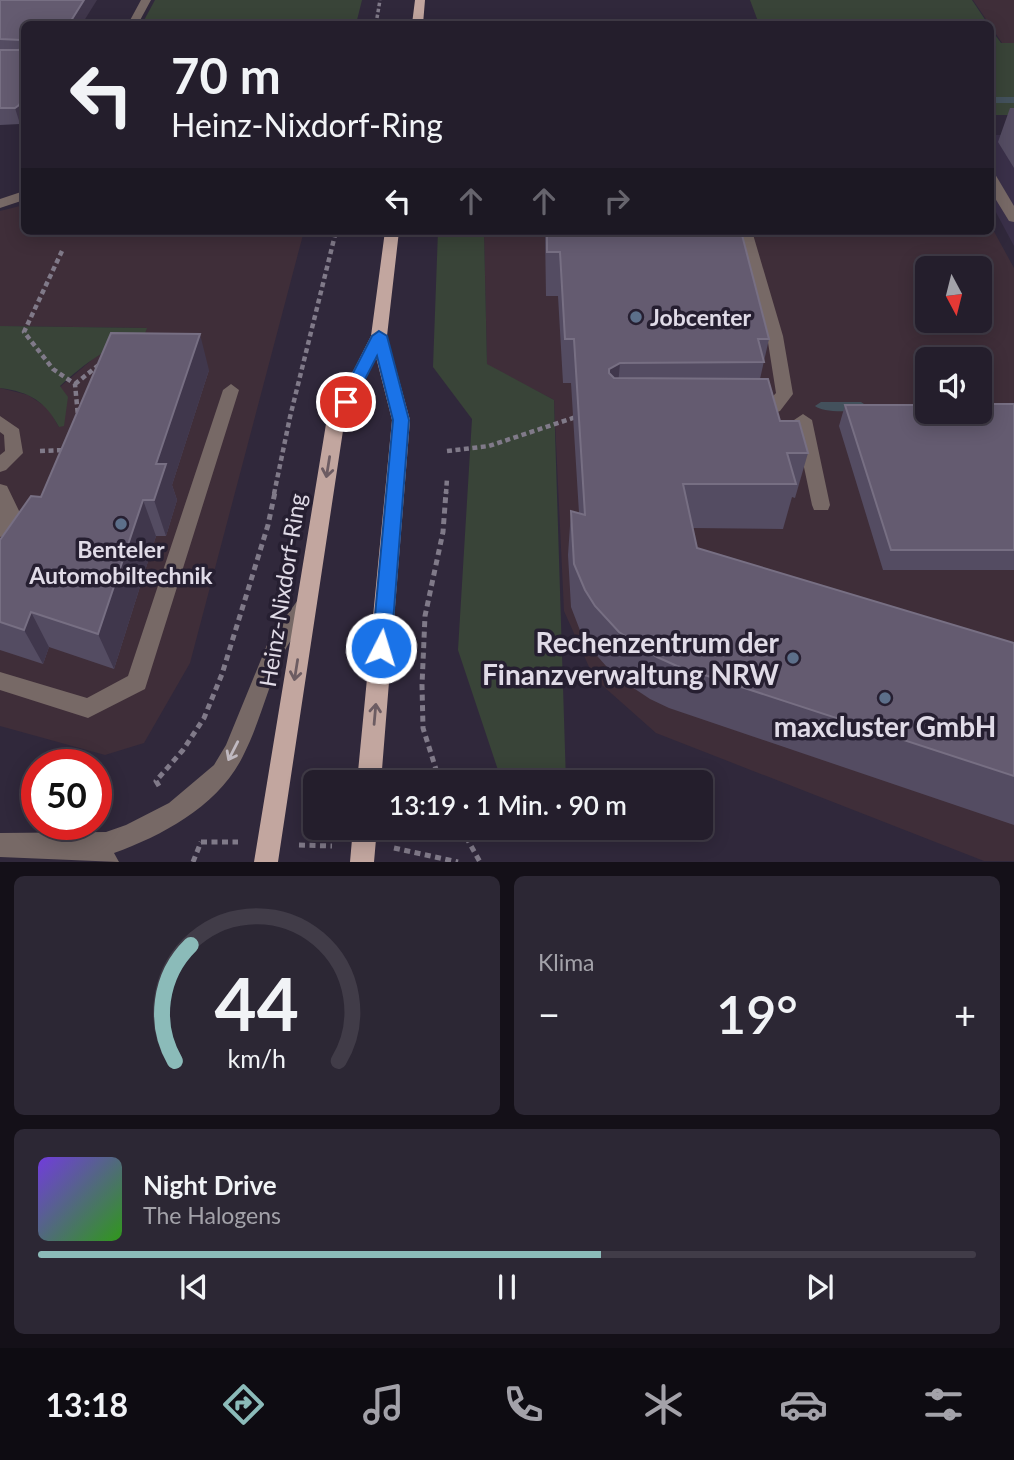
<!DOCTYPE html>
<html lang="de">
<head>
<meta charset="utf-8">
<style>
	:root { --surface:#241e2c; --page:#2c2734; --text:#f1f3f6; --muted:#a3a2a9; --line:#413c48; --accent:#8bbbb9 }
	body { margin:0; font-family:Lato,sans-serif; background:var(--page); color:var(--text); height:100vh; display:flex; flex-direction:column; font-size:26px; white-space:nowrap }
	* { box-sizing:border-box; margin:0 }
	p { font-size:23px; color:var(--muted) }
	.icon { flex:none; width:38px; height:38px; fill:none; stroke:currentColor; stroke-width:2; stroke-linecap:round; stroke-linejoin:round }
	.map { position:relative; height:862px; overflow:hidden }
	.panel { display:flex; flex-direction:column; gap:14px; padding:14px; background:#141018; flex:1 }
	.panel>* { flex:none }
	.hud { position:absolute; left:21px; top:21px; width:973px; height:214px; border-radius:10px; box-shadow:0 4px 18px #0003,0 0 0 2px var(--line); background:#241e2c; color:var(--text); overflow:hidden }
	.needle { width:46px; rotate:173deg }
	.buttons { position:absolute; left:915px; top:256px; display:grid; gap:14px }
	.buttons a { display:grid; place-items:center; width:77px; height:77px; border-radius:10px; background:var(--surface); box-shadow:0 4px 18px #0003,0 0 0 2px var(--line); font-size:35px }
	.speed { position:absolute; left:21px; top:749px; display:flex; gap:14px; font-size:35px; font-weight:700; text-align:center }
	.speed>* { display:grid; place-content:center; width:91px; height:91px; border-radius:50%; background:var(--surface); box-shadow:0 4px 18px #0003,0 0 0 2px var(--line); line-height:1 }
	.speed .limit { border:10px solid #d22; background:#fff; color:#111 }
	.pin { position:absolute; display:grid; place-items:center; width:60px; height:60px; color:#fff; margin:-30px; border:4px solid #fff; border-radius:50%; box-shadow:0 2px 7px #0007 }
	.me { position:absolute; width:77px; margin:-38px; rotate:5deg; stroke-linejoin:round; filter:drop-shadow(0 0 5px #0008) }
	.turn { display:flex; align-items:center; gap:24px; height:147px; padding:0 35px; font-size:32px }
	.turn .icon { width:91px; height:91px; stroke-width:2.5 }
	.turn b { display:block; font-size:49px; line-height:60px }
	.lanes { display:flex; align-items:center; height:66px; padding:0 35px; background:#0003; justify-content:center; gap:35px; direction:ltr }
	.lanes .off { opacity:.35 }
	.big { font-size:52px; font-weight:600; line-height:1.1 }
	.panel .tile { flex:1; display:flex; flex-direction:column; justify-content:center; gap:10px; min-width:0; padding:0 24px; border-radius:10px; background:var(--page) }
	.panel .dial { align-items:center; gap:0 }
	.dial svg { height:182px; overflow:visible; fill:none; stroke:var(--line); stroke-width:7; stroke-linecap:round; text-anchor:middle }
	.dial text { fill:var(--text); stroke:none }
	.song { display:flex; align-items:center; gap:21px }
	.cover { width:84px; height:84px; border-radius:10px; background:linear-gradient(135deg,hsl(260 70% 55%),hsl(110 70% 35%)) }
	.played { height:7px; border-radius:4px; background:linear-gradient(90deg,var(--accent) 60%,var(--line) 60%) }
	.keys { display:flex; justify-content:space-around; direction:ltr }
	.heat { display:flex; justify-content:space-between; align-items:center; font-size:38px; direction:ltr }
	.panel .tiles { flex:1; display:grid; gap:14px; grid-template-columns:1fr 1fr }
	.tile:last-child { grid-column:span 2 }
	.trip { position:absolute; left:303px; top:770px; width:410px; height:70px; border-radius:10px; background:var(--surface); box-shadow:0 4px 18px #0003,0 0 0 2px var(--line); font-weight:600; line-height:70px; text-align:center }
	.tab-bar { display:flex; height:112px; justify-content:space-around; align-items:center; background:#0e0c12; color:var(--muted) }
	.tab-bar .icon { width:49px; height:49px }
	.tab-bar .current { color:var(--accent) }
	.tab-bar b { font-size:32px; color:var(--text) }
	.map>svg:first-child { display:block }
</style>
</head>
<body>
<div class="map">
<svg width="1014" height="862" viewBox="0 0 1014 862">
	<rect width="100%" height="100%" fill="#30283b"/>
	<!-- commercial -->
	<path fill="#3f2e39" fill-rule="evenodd" d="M973,0H1014V43H1002Z
		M24,205V231H304L190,663L144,743L105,755L0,726V388L28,395L48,408L59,427L60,387L94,358L146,328L0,326V211Z
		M991,226L1014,268V861H984L656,733L594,678L564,611L554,400L487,365L484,231H990ZM928,268H980V320H928ZM928,359H980V411H928Z"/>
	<!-- built -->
	<path fill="#3a3049" d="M990,135H1014V246L991,203Z"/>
	<!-- green -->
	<path fill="#394438" d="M155,0H362L356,24H142Z
		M750,0H972L988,24H759Z
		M990,28L1001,43H1014V115H991Z
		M438,231H484L487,364L554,400L566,782H502L458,650L472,419L433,367Z
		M0,326L147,328L144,336C112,342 83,365 60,386L68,397L64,426L59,427C45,401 30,392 0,388Z"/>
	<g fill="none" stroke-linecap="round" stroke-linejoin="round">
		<!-- stream -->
		<path fill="#43515c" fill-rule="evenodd" d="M990,97H1014V103H990Z
			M821,402H861L867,406C859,413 823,413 815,406Z"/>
		<!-- path-far2 -->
		<path stroke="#807a89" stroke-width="3.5" stroke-dasharray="3.5 2.5" stroke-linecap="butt" d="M376,24L380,0"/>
		<!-- path-far1 -->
		<path stroke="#807a89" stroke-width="4.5" stroke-dasharray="5 3.5" stroke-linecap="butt" d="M62,251L24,332L53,369L75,384L78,416
			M75,384L100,364
			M40,451L66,450
			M447,451L489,446L576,417
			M274,494L290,417L336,231
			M446,494L447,478"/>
		<!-- path -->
		<path stroke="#807a89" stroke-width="5" stroke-dasharray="6 4.5" stroke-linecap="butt" d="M440,782L423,728L422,685L425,616L443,532L446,492
			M159,786L156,781L183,750L204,718L222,674L268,525L275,492
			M461,828L480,862
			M201,842H238
			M299,845L332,846
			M394,848L458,862
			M193,862L201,842"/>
		<!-- minor -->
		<path fill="#776966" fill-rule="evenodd" d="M141,0H151L138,24H128Z
			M990,173L995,174L1014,206V222L1009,221L990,190Z
			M24,191V200L0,208V199Z
			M738,231H752L783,336L793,394L780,411L754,421L745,415C752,405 767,404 776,393L767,336Z
			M231,384L239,390L145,689L88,718L0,690V672L87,698L128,676L223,390Z
			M803,414L812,420L830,505L828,510H814L812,505L794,420Z
			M0,416L19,429L23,453L6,470L0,472V455L5,451L4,435L0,432Z
			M0,484L7,486L21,515L7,535L0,537Z
			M307,595L314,597L317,603C308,620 293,634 284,652C268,685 260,723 243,756C219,805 164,835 114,853L119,862L0,857V833L106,832L126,825L169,803L214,765L226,745L269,640L300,597Z"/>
		<!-- major -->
		<path fill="#c2a69f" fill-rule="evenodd" d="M415,0H425L423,24H412Z
			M385,231H399L387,336L410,420L381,782H357L392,420L376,357L344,424L278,862H254L326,424L371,336Z
			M353,828H377L374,862H350Z"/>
	</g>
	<!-- wall -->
	<path fill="#544c62" d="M0,0L24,24V121L20,124L0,125Z
		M1010,108H1014V168L998,142Z
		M545,231H741L769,339L760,379L780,421L808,453L795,498L792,497L783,529L693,528L697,548L1014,643V825L669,708L650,699L614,675L591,649L581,633L571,607L568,555L571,511L579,513L571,383H563L558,296H546Z
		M209,370L172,485L177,500L166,536H156L114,669L49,647L43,664L0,650V540L41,497Z
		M1014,404V570H883L839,426L845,405Z"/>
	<!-- shaded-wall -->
	<path fill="#40374c" d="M84,0H97L82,24H69Z
		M24,96V121L20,124L15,108Z
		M200,334L209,370L172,485L177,500L166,536L154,500L156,464Z
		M620,363L616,407L606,414L609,369Z
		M143,500L156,536L114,669L98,634Z
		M31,612L49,647L43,664L24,630Z"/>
	<!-- building -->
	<path fill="#645b70" stroke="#776f83" stroke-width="2" d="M0,0H84L69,24H24V96L19,105L15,108H0V50H19L22,47L21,40L0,39Z
		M547,231H741L769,339H758L764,362L620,363L609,369V373L614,378L768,379L780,421H799L808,453H787L796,484H683L697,548L1014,643V776L677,666L657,657L619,632L595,606L585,590L574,564L571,511L585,515L574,339H565L560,252H547Z
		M111,333L200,334L156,464H166L154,500H143L98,634L31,612L24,630L0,622V540L31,496L41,497Z
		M980,404H1014V550H891L845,405H928V411H980Z"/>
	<!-- one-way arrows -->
	<defs><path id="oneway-shaft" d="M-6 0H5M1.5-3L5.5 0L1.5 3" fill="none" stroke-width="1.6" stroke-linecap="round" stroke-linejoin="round" transform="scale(1.75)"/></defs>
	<g stroke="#6c5c62">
		<use href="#oneway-shaft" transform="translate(328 467) rotate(99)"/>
		<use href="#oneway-shaft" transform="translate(296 670) rotate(99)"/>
		<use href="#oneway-shaft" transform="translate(375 714) rotate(-85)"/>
	</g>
	<use stroke="#c0b9c0" href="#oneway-shaft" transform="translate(233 751) rotate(117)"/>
	<!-- route -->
	<path fill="#1a73e8" stroke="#114b97" stroke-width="2" d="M379,331L387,336L409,420L391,648L388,654L381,656L375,654L372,648L393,420L377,356L351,406L346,407L338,402L372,336Z"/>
	<!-- markers -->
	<g fill="#5c6f8a" stroke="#261f31" stroke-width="2.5">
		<circle cx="636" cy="317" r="7"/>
		<circle cx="121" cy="524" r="7"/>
		<circle cx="793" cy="658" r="7"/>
		<circle cx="885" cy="698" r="7"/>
	</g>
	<g text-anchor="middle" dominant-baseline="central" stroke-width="7" stroke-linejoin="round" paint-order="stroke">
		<!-- poi labels -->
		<g font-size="23" font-weight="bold" fill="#e0dbe7" stroke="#261f31" text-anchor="start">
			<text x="650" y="317">Jobcenter</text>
			<text x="121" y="549" text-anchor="middle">Benteler<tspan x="121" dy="26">Automobiltechnik</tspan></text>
		</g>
		<!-- street labels -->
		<g font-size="23" fill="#e0dbe7" stroke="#261f31">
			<text transform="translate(282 590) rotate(-81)">Heinz-Nixdorf-Ring</text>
		</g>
		<!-- near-poi labels -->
		<g font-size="28" font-weight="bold" fill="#e0dbe7" stroke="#261f31" text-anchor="end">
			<text x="779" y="642">Rechenzentrum der<tspan x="779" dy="32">Finanzverwaltung NRW</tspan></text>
			<text x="885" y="726" text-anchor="middle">maxcluster GmbH</text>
		</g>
	</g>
</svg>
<div class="buttons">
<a><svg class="needle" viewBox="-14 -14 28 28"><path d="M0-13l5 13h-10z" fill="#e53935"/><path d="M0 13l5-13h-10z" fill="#a3a2a9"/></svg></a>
<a><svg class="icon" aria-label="sound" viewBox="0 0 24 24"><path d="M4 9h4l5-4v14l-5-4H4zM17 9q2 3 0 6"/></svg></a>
</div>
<div class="speed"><div class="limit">50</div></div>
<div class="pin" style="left:346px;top:402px;background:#d93025"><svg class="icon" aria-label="arrive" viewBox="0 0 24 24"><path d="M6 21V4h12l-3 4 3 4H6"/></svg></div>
<svg class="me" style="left:381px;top:648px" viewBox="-20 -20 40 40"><circle r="17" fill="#1a73e8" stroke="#fff" stroke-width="3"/><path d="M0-11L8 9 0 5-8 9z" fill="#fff"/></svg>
<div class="trip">13:19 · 1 Min. · 90 m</div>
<div class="hud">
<div class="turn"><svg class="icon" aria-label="left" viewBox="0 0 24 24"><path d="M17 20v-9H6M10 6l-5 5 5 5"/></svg><div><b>70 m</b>Heinz-Nixdorf-Ring</div></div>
<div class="lanes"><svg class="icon" aria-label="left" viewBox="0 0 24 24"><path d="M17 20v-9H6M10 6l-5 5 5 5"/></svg><svg class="icon off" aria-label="ahead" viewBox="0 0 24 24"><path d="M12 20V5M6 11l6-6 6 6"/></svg><svg class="icon off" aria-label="ahead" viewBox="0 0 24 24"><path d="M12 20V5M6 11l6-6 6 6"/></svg><svg class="icon off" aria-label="right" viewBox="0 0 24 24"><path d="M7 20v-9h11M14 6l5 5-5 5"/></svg></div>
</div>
</div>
<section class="panel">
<div class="tiles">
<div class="tile dial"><svg viewBox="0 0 100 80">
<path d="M14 69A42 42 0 1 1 86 69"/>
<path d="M14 69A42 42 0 0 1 21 18" stroke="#8bbbb9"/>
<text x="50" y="56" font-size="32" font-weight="700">44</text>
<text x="50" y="72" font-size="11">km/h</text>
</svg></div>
<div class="tile"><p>Klima</p>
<div class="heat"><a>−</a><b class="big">19°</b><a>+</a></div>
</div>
<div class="tile">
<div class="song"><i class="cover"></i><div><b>Night Drive</b><p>The Halogens</p></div></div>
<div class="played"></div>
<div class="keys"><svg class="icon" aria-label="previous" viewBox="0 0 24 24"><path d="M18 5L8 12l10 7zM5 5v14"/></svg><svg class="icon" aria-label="pause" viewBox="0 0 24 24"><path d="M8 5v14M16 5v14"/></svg><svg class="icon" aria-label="next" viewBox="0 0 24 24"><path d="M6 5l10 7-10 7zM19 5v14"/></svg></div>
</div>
</div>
</section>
<nav class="tab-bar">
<b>13:18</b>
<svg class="icon current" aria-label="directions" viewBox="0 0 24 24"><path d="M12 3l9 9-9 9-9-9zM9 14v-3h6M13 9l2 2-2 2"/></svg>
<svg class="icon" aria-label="music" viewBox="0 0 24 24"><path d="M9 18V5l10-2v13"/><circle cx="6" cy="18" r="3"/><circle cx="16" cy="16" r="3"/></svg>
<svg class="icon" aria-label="phone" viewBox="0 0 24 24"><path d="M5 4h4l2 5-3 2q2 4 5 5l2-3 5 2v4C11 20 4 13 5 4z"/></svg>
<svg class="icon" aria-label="climate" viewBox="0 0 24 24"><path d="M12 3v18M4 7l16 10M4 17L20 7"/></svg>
<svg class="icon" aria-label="car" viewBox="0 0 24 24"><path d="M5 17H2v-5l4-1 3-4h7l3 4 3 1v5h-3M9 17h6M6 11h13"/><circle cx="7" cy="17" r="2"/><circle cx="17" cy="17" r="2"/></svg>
<svg class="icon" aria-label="filters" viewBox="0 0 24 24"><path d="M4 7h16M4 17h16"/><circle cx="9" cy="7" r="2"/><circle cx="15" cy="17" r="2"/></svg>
</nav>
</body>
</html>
